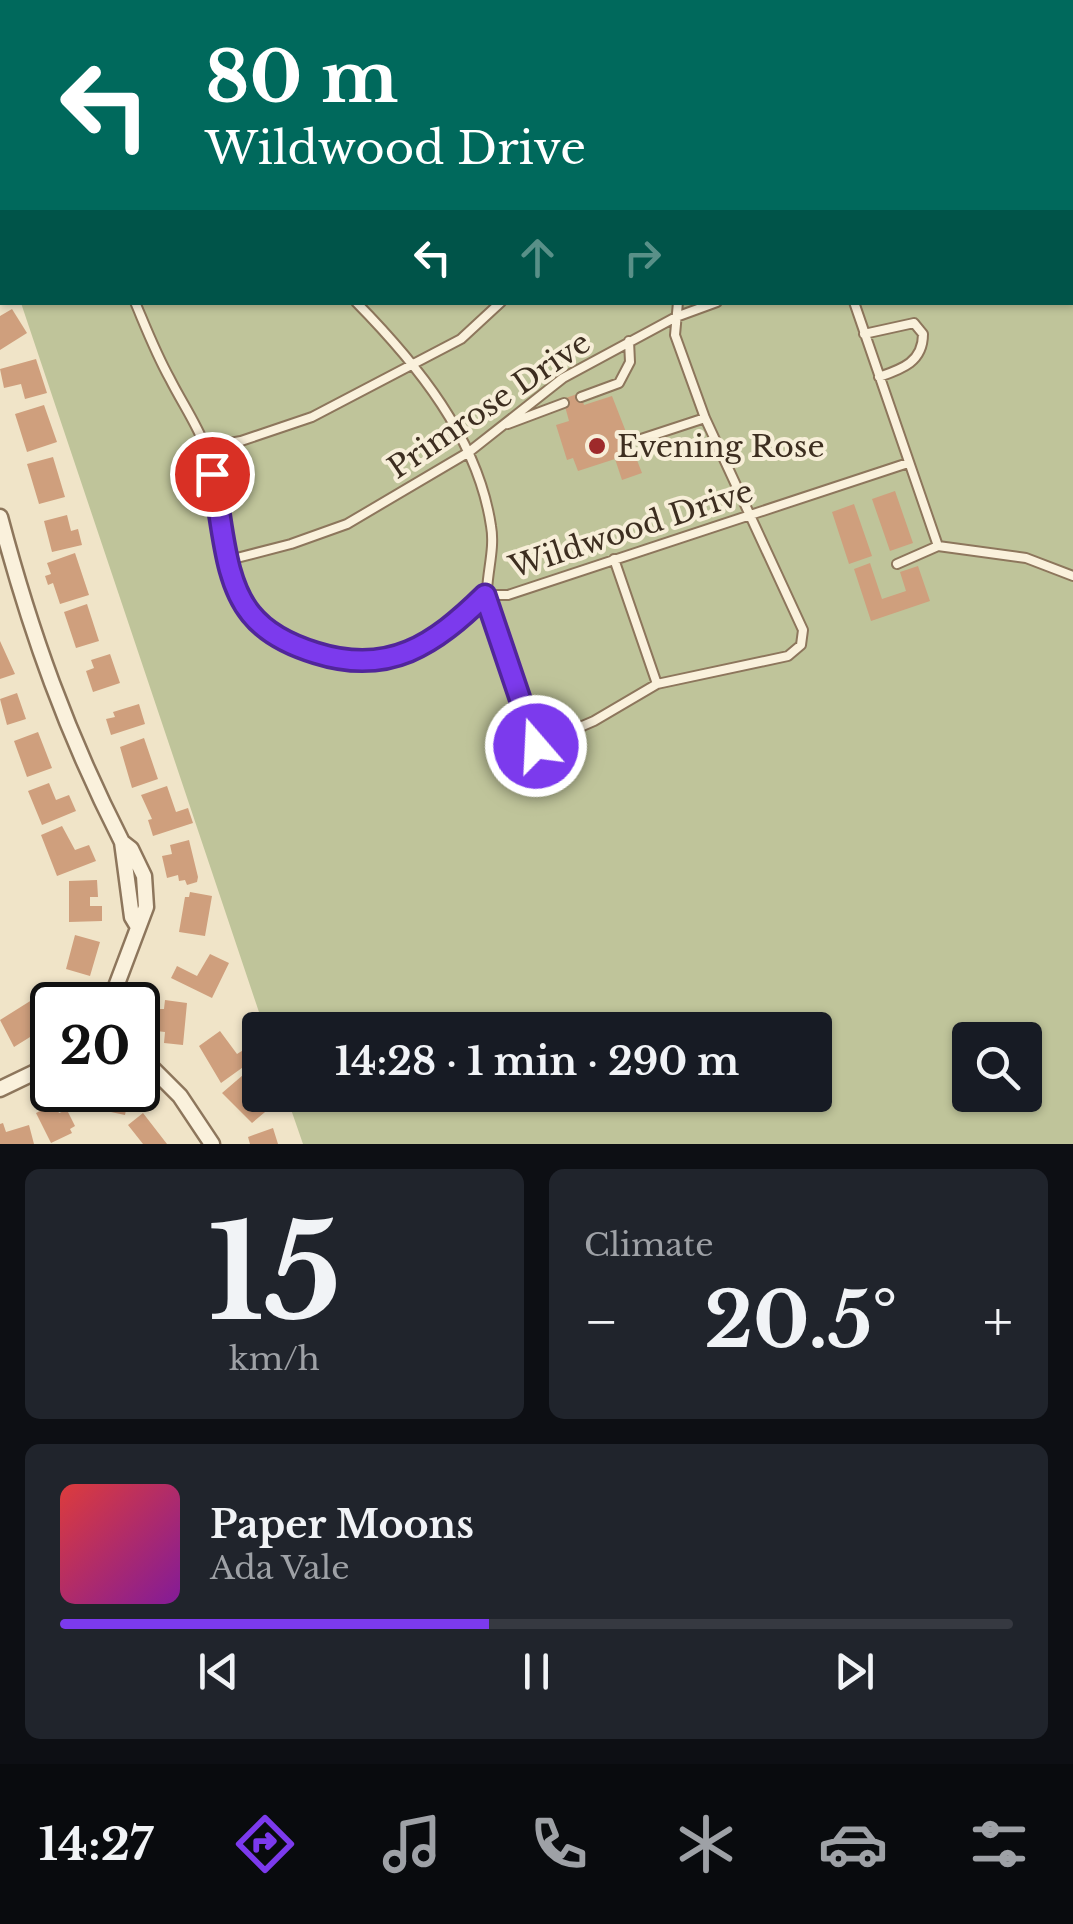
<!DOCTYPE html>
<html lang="en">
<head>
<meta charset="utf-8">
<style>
	:root { --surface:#171b24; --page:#20242c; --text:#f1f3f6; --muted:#9ea1a6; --line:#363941; --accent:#7c3aed }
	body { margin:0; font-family:"Libre Baskerville",serif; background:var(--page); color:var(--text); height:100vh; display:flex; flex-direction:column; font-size:38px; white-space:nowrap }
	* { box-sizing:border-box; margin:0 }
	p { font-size:32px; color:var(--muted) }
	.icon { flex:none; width:55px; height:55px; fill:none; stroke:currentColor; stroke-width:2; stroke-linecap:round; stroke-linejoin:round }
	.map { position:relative; height:1144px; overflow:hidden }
	.side { display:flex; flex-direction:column; gap:25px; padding:25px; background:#0d0f14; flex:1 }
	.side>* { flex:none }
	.banner { position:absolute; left:0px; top:0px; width:1075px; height:305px; box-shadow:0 2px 8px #0004; background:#00695c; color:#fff; overflow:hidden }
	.tools { position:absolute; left:952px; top:1022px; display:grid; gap:20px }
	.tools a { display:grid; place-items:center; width:90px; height:90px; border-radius:10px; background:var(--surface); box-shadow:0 2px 8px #0004; font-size:50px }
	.speed { position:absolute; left:30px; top:982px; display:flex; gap:20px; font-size:50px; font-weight:700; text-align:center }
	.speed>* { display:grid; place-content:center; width:130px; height:130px; border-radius:50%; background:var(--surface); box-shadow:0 2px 8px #0004; line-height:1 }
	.speed .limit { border:5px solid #111; border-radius:15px; background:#fff; color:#111 }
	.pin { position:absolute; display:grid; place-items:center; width:85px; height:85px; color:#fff; margin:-42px; border:5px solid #fff; border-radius:50%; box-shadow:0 2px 10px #0007 }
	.me { position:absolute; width:110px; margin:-55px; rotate:341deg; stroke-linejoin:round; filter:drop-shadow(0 0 8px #0008) }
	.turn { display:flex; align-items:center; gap:35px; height:210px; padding:0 40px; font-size:45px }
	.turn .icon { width:130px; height:130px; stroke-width:2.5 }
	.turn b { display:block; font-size:70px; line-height:85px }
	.lanes { display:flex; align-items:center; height:95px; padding:0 40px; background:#0003; justify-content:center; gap:50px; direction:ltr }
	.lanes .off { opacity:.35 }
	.big { font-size:75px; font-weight:700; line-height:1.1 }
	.side .card { flex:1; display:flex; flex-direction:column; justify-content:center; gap:15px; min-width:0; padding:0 35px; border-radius:15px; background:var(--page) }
	.side .dial { align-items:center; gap:0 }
	.dial b { font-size:130px; line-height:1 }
	.song { display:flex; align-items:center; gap:30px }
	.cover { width:120px; height:120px; border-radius:15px; background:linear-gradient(135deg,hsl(0 70% 55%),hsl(290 70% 35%)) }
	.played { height:10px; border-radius:5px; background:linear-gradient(90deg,var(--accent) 45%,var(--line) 45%) }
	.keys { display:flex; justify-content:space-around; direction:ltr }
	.heat { display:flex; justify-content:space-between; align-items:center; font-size:55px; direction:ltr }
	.side .tiles { flex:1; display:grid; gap:25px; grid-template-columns:1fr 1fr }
	.card:last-child { grid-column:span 2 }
	.trip { position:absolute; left:242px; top:1012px; width:590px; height:100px; border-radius:10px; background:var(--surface); box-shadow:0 2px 8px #0004; font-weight:700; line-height:100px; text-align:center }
	.dock { display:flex; height:160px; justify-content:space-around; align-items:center; background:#090b0e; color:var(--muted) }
	.dock .icon { width:70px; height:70px }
	.dock .current { color:var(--accent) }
	.dock b { font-size:45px; color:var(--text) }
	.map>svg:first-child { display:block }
</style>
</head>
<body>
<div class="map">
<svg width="1073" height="1144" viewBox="0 0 1073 1144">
	<rect width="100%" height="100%" fill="#f0e4c8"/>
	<!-- cemetery -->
	<path fill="#bfc49a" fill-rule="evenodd" d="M0,0H1073V1144H303L286,1095H815V1030H265L21,303L1072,302V2H2V246ZM970,1040H1025V1095H970Z"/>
	<!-- building -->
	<path fill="#cf9f7d" d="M12,309L27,333L0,350V316Z
		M36,359L47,393L25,399L21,384L4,388L0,369Z
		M580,393L584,405L612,396L642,473L622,480L615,459L578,471L573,458L567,460L556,425L569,421L563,399Z
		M44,405L57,442L27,452L15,414Z
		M53,457L65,497L39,504L27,464Z
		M895,491L913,543L890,551L872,499Z
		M854,504L872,556L849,564L832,512Z
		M67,515L71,531L78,529L82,545L52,552L44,521Z
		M75,553L89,595L60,604L53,583L48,585L45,576L51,574L47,563Z
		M870,563L882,599L906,591L900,572L918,566L930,601L871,621L854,569Z
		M87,604L99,641L76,648L64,612Z
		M0,641L15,674L0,679Z
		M110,654L120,683L93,692L86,671L94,668L91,660Z
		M17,693L26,719L7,725L0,699Z
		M139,704L145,724L111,735L106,719L115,717L113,712Z
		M38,732L52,768L27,777L14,741Z
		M144,738L158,779L132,788L120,747Z
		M49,783L56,800L69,795L76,811L42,825L28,791Z
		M167,786L176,812L188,808L193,823L153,836L148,820L152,819L141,795Z
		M62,826L75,850L89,845L96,861L57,876L41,835Z
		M189,840L198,877L197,882L187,885L185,880L179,881L178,875L167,878L162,856L172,854L170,845Z
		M97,880L98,897H90V906H102V921L69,922V881Z
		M190,892L212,896L205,936L179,932L185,897H189Z
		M75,935L100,942L90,976L66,969Z
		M210,954L229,963L212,998L171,978L177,966L197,976Z
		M35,998L51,1024L14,1047L0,1020Z
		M165,1000L187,1003L183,1045L164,1043L165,1032L156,1031L158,1009H164Z
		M220,1031L237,1054L245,1049L253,1060L221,1083L199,1046Z
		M243,1075L271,1107L252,1123L222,1093Z
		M86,1090H130L125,1115L83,1106Z
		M55,1104L59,1113L67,1110L75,1126L70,1129L72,1133L51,1143L36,1113Z
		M143,1113L167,1144H143L128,1125Z
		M3,1123L6,1132L29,1125L34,1144H0V1124Z
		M273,1128L278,1144H250L248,1137Z"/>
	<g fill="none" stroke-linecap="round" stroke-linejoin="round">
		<!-- lane casing -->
		<g stroke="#8d765c" stroke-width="12">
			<path id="lane" d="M259,0L263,2
				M455,0L456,2
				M746,0L747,2
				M1069,0V2
				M38,2L46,0
				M275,2L276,0
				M281,2V0
				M286,2L287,0
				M300,2L301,0
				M307,2V0
				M313,2V0
				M319,2V0
				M329,2L330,0
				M340,2V0
				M365,2L370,0
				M466,2L474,0
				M0,15L2,14
				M0,54L2,58
				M1072,94L1073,106
				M1072,179H1073
				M135,302C146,328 156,354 170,379C181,401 196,423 205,446C223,491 219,544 238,588C267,652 349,678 413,650C442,637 463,617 485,595H508L908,463
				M356,302C416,363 478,438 491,526C496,553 483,582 488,611L536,746L594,721L657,684L788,656L801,645L803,630L705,418L675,335L678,302
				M854,302L938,546
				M864,334L914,323L923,334C923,362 902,369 879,377
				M581,397L619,383L630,362L629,341
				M508,424L564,403
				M641,439L705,418
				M206,447L241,441L312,417L461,339L501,302
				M614,559L657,684
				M229,560L291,544L347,524L469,452L563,378L676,317L717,302
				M897,564L938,546L1026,558L1073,576"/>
		</g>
		<!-- street casing -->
		<g stroke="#8d765c" stroke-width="19">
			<path id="street" d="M0,517C31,634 67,734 122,842L131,849L144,876L146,907L109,1005
				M122,842L132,917L138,927
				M138,1054L180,1096L212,1144
				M0,1089L52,1064"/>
		</g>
		<!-- lane -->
		<use href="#lane" stroke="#faf1dc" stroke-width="8"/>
		<!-- street -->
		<use href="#street" stroke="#faf1dc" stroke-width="14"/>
	</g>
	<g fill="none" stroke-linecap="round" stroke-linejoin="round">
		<!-- route casing -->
		<g stroke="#51269a" stroke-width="25">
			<path id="route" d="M212,474C223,517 222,579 251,614C267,634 293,646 316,653C389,676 434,645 485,595L536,746"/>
		</g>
		<!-- route -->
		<use href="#route" stroke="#7c3aed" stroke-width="18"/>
	</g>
	<!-- markers -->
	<circle fill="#9e2a2b" stroke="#f7eed8" stroke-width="4" cx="597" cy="446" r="10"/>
	<g text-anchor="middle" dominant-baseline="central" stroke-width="8" stroke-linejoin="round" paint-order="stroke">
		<!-- street labels -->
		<g font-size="30" fill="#3d2e20" stroke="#f7eed8">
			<text transform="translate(489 405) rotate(-34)">Primrose Drive</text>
			<text transform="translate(631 529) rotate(-18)">Wildwood Drive</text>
		</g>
		<!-- poi labels -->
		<g font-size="30" fill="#3d2e20" stroke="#f7eed8" text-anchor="start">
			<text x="617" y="446">Evening Rose</text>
		</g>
	</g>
</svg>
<div class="tools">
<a><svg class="icon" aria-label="search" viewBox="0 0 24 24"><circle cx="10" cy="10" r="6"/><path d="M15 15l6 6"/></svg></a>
</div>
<div class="speed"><div class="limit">20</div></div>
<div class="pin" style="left:212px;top:474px;background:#d93025"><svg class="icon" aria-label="arrive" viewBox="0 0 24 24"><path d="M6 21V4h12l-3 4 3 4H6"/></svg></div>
<svg class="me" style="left:536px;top:746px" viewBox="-20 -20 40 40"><circle r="17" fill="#7c3aed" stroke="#fff" stroke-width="3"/><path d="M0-11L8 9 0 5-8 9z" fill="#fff"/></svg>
<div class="trip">14:28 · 1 min · 290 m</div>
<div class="banner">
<div class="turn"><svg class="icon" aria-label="left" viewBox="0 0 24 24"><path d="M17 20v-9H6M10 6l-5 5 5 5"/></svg><div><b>80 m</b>Wildwood Drive</div></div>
<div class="lanes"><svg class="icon" aria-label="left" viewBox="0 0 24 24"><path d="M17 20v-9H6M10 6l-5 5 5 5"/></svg><svg class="icon off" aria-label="ahead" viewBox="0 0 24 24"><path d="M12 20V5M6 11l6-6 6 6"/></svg><svg class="icon off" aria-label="right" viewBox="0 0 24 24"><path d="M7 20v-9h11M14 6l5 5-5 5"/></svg></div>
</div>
</div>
<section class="side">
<div class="tiles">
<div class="card dial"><b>15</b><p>km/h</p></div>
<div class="card"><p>Climate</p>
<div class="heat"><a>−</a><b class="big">20.5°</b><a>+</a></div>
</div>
<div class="card">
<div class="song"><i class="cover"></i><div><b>Paper Moons</b><p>Ada Vale</p></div></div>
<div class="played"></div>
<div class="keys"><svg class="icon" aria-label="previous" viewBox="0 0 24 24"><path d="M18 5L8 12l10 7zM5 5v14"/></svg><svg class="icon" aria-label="pause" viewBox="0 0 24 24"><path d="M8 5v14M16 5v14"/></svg><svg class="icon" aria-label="next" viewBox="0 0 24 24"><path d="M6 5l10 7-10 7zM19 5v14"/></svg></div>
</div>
</div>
</section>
<nav class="dock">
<b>14:27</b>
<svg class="icon current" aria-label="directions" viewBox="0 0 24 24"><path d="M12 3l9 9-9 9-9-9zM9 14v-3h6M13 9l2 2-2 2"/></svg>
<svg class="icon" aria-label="music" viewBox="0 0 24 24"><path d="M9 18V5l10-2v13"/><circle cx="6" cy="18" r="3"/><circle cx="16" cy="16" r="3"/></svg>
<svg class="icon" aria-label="phone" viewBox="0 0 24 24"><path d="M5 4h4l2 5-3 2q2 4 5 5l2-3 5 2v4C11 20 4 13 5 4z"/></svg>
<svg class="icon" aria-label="climate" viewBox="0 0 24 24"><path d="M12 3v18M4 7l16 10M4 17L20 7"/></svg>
<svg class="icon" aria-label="car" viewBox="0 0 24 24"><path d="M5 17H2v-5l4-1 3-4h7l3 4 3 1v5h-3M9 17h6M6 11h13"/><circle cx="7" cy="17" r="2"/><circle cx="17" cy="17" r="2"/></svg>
<svg class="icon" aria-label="filters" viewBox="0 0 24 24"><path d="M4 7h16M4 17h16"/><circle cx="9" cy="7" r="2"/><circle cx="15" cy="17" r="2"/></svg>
</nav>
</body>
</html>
